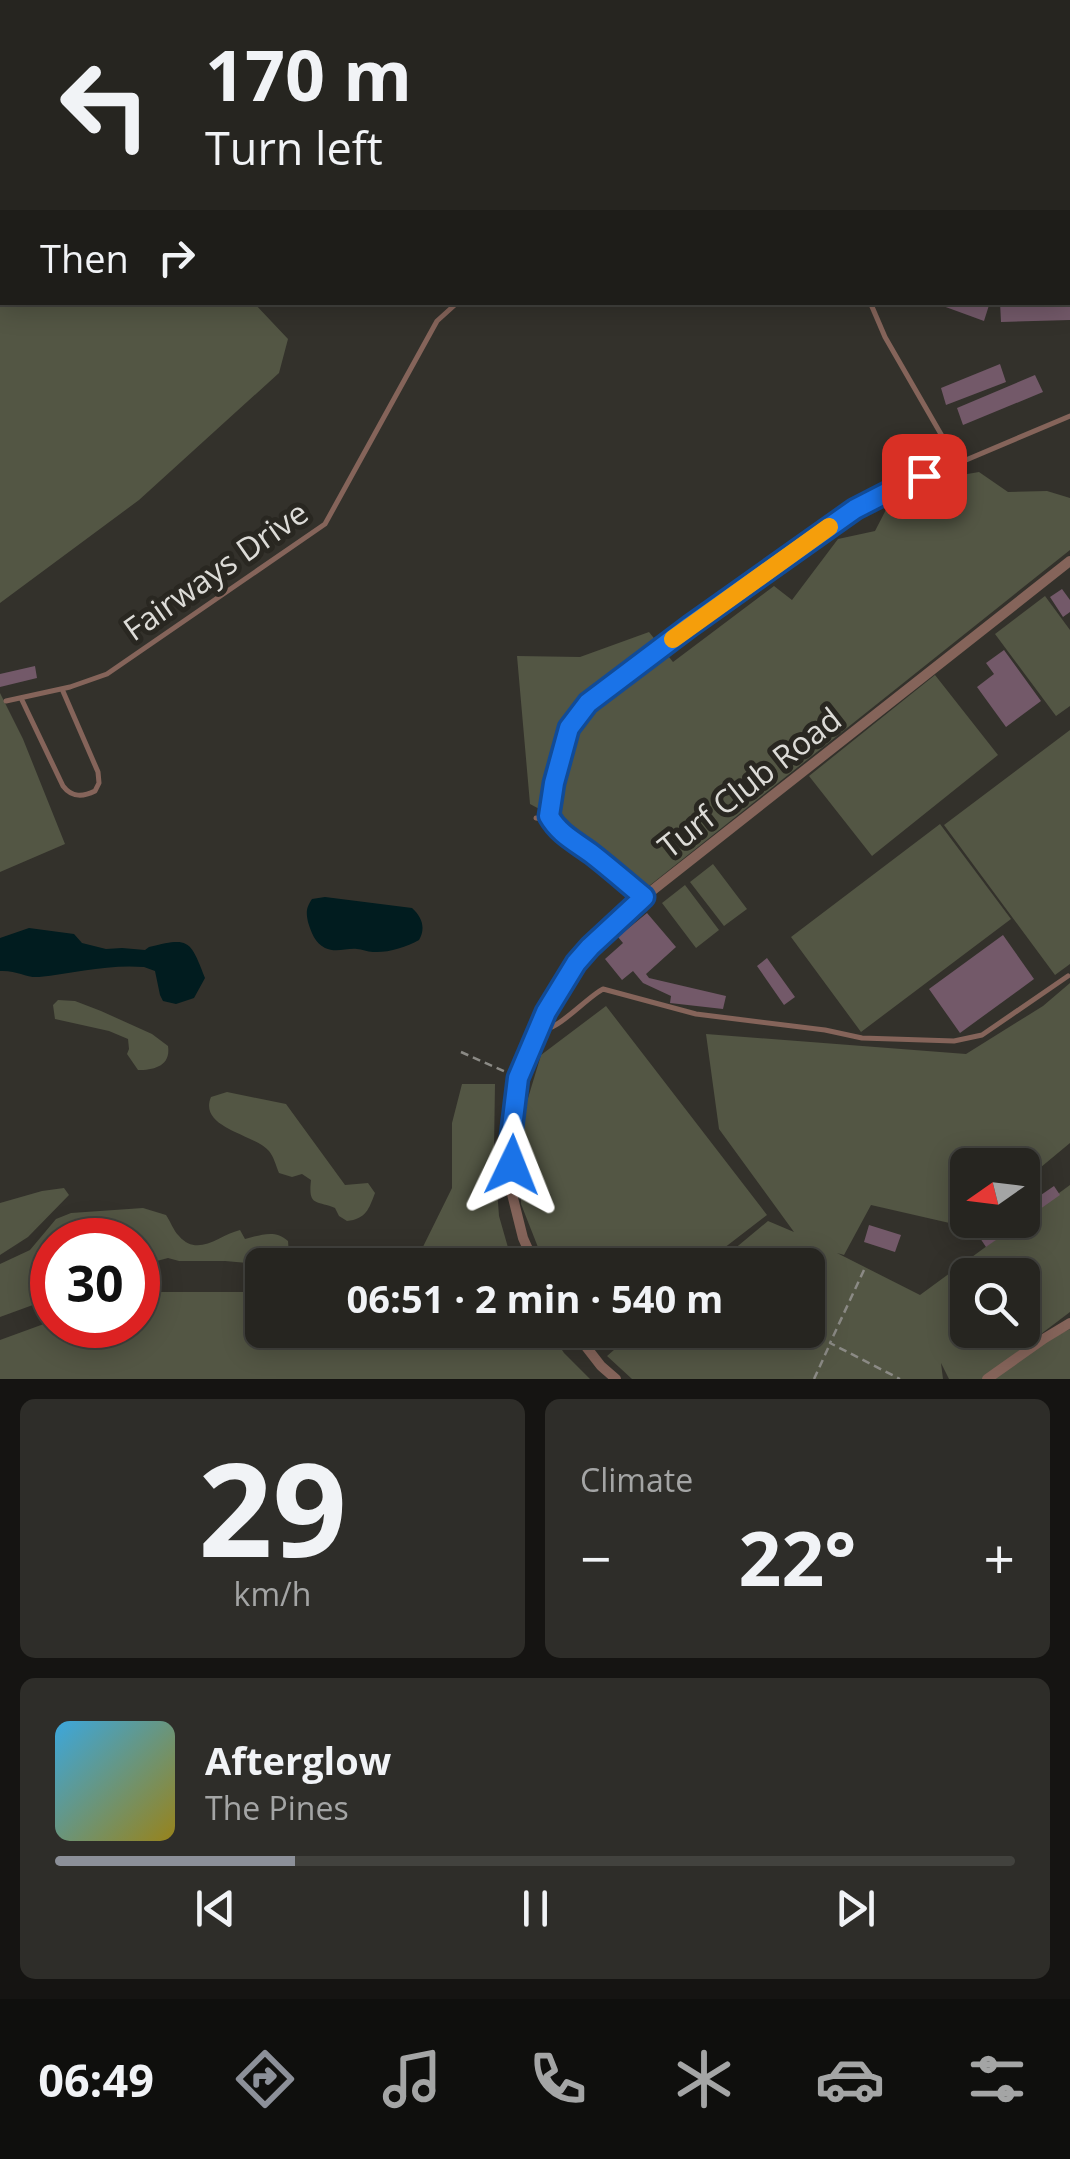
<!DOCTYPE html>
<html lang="en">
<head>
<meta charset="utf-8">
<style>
	:root { --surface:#262520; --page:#2e2d29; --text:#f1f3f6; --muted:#a4a5a5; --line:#42423e; --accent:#8c9099 }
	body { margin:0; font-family:"Open Sans",sans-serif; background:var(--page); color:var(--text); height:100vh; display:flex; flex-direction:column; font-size:38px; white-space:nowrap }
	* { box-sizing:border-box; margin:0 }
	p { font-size:32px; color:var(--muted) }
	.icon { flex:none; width:55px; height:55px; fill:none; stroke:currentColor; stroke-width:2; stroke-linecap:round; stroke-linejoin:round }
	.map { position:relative; height:1379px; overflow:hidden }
	.details { display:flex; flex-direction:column; gap:20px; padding:20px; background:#151412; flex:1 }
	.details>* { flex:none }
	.hud { position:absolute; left:0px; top:0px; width:1070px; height:305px; box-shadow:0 5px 25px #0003,0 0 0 2px var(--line); background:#262520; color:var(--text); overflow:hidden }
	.needle { width:65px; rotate:256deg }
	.tools { position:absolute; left:950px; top:1148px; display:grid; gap:20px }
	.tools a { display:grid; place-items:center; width:90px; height:90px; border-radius:15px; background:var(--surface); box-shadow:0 5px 25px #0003,0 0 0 2px var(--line); font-size:50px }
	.speed { position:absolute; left:30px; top:1218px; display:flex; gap:20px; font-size:50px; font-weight:700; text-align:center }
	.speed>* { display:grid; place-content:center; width:130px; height:130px; border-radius:50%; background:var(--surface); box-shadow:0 5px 25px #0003,0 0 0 2px var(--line); line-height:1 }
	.speed .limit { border:15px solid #d22; background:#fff; color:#111 }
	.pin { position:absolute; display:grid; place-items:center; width:85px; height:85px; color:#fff; margin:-42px; border-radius:20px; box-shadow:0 5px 15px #0006 }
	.me { position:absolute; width:110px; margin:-55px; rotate:2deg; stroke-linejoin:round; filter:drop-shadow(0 0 8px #0008) }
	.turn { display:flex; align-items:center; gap:35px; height:210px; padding:0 40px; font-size:45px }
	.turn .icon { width:130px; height:130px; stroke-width:2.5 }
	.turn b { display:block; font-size:70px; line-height:85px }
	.then { display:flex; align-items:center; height:95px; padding:0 40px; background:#0003; gap:20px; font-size:38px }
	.big { font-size:75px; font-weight:700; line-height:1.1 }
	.details .card { flex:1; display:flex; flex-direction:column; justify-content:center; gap:15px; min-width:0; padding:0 35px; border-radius:15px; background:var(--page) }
	.details .dial { align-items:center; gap:0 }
	.dial b { font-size:130px; line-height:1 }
	.song { display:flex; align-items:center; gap:30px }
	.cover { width:120px; height:120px; border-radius:15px; background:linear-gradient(135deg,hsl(200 70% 55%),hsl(50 70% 35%)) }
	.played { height:10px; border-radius:5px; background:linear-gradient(90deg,var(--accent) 25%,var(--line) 25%) }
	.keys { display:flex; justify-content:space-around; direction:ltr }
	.heat { display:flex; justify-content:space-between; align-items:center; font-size:55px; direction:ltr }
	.details .tiles { flex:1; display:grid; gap:20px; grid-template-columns:1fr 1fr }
	.card:last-child { grid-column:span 2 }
	.trip { position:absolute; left:245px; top:1248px; width:580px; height:100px; border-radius:15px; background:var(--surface); box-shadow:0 5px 25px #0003,0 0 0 2px var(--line); font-weight:700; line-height:100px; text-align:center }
	.menu { display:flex; height:160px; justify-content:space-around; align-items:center; background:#0f0f0d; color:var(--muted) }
	.menu .icon { width:70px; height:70px }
	.menu .on { color:var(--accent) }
	.menu b { font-size:45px; color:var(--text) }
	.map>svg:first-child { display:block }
</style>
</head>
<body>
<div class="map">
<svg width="1070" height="1379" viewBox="0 0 1070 1379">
	<rect width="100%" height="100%" fill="#33312b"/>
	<!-- green -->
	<path fill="#535644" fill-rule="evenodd" d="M0,0H266L263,2H2V302L254,303L288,339L279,373L139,500L0,603Z
		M776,0H1070V271H1068V2H769Z
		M979,472L1008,492L1047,491L1070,498V550L644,890L556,818L530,804L517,656L580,657L649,632L673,662L774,586L792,600L838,539L875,531L890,502L938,479Z
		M1045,596L1070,630V706L1056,716L995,634Z
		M935,675L998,755L872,856L809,776Z
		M0,693L23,739L65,844L0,872Z
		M1070,730V964L1055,975L944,825Z
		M940,824L1011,919L861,1032L791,937Z
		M713,864L747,909L724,926L690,882Z
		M685,885L719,930L696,948L662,903Z
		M1070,983V1143L1023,1182L1022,1165H968V1220H975L967,1227L871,1205L844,1255L837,1253L920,1295L1070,1185V1312L982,1379H949L941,1363L943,1379H632L607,1356L637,1330H808V1265H715L768,1221L794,1232L719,1129L706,1034L966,1054L1043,1006ZM968,1275H1022V1330H968Z
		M58,1000L75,1001L101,1011L152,1034L168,1046C171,1066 154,1070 138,1070L127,1054L129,1049L128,1039L109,1031L55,1019L53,1005Z
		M606,1006L767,1215L702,1265H564L561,1262L557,1265H545L521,1204L522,1118L541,1055Z
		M462,1084H495L494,1148L499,1216L513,1265H414L452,1188V1123Z
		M227,1092L286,1104L345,1185L368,1183L375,1193C369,1209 366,1219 347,1221L339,1216L335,1208C316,1200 308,1207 311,1180L302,1174L292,1177L279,1173C276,1166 274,1157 269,1151C254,1134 198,1128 211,1097Z
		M64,1188L69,1195L28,1237L0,1255V1203L42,1191Z
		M143,1208L166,1215C171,1222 173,1230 179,1236C198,1258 219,1235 240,1230L245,1239C261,1235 275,1229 288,1241L289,1254L281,1262L259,1264L225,1261H179L168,1258L138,1266V1240H52V1298L0,1317V1264L30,1250L56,1219L71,1213Z
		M138,1292H262V1330H549L564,1353L590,1379H0V1340L52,1321V1325H138Z
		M1070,1329V1379H989L1046,1341Z"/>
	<!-- water -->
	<path fill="#011c1f" d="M325,897L412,908C422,917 426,928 419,940C406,947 388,953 373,952C367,952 362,949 357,949C346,948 336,953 325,948C315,943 311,932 308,922C306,912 306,908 312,899Z
		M29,928L74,934L82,943L106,949L122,948L145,950L149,947C189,937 190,939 205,978L194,998L176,1004L163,1001L160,995L155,971L144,967C109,964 74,973 39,977C26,978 17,970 0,971V938Z"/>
	<!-- building -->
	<path fill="#735969" d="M932,302H990L984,321Z
		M1000,302H1070V320L1001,322Z
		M1000,364L1006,382L946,405L941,388Z
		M1035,375L1043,392L963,425L957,408Z
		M1062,589L1070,600V612L1063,617L1050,597Z
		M1004,650L1041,701L1006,727L977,687L994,674L986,663Z
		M35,666L37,678L0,687V674Z
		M647,913L676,947L646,974L649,978L726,996L723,1009L670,1003L671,996L643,983L633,971L622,980L605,959L623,943L618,937Z
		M1003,935L1034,979L960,1033L929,989Z
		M767,958L795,997L784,1005L757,966Z
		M1054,1186L1060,1195L986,1247L980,1238L1005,1220H1022V1208Z
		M869,1225L901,1235L895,1252L864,1242Z"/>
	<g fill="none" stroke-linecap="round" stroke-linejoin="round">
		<!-- path -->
		<path stroke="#8b8a85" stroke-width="2.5" stroke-dasharray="8 5" stroke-linecap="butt" d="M890,0L891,2
			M822,2L825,0
			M1068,228H1070
			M461,1052L508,1073
			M864,1270L830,1343L900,1379
			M814,1379L830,1344"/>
		<!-- lane -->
		<path stroke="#85645a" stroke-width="5" d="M723,2L729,0
			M870,302L885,337L957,462
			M21,698L63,786C72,798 83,797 95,791L99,783L98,772L62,689
			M6,701L70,687L107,674L325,524L437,321L458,302
			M536,818L551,820L563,834L591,853L644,897
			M551,820L549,816L554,783L569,728L588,703L689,626L869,501L1070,416
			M540,1026C543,1027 545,1028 548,1028C559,1028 589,996 603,989L696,1014L825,1030L862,1038L954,1041L982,1035L1068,976"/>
		<!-- street -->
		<path stroke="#85645a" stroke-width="10" d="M535,1265L523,1238L512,1194L511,1136L518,1078L545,1012L576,963L590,947L644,897L1070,561
			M573,1330L601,1366L616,1379
			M987,1379L1045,1338L1070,1323"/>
	</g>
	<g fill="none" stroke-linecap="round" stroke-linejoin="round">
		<!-- route casing -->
		<g stroke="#114b97" stroke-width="25">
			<path id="route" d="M512,1165L511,1136L518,1078L546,1012L576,963L590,947L644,897C627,883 610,868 592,854C576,842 559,834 549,816L554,783L569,728L588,703L690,626L855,509L890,491L924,476"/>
		</g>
		<!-- route -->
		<use href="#route" stroke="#1a73e8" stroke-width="18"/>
		<!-- slow -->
		<path stroke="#f59e0b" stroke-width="18" d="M673,639L829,527"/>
	</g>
	<g text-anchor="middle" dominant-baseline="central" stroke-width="10" stroke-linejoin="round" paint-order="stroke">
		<!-- street labels -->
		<g font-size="32" fill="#dcdbd7" stroke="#292721">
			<text transform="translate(215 570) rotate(-35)">Fairways Drive</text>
			<text transform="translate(749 782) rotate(-38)">Turf Club Road</text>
		</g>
	</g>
</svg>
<div class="tools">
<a><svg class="needle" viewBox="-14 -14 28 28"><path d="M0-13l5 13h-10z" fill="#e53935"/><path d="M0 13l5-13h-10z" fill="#a4a5a5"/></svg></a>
<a><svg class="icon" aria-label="search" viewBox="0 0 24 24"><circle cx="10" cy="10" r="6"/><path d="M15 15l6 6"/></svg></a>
</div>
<div class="speed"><div class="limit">30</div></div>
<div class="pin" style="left:924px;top:476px;background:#d93025"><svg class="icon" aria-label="arrive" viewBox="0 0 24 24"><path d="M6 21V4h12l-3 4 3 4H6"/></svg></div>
<svg class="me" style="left:512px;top:1165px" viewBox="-20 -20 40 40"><path d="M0-17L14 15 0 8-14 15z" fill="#1a73e8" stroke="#fff" stroke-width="4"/></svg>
<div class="trip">06:51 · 2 min · 540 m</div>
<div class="hud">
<div class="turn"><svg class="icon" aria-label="left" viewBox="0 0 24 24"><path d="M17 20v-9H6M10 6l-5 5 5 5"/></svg><div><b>170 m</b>Turn left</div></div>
<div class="then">Then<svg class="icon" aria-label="right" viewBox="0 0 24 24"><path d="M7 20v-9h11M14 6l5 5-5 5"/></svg></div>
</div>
</div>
<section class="details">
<div class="tiles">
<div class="card dial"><b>29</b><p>km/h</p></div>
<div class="card"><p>Climate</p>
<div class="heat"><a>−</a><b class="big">22°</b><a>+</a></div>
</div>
<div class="card">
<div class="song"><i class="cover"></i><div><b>Afterglow</b><p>The Pines</p></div></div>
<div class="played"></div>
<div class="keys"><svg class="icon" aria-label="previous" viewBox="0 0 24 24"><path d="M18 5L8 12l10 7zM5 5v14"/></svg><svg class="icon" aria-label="pause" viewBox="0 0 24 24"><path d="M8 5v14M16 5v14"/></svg><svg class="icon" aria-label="next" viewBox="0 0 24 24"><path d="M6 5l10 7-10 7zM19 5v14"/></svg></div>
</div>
</div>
</section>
<nav class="menu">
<b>06:49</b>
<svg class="icon on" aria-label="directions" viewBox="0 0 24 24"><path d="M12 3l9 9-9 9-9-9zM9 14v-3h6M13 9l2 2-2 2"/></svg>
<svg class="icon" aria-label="music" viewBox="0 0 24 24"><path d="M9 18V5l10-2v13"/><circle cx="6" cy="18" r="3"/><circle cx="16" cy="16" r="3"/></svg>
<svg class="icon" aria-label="phone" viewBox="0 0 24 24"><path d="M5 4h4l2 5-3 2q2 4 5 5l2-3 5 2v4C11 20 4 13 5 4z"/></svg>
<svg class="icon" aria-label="climate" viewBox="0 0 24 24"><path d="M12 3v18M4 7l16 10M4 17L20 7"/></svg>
<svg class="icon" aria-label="car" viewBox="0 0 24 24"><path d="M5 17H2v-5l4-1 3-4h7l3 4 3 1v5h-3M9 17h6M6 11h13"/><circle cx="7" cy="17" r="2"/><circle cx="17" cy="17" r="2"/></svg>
<svg class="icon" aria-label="filters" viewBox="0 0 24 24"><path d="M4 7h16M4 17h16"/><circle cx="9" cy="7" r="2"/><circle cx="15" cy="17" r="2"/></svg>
</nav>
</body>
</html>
